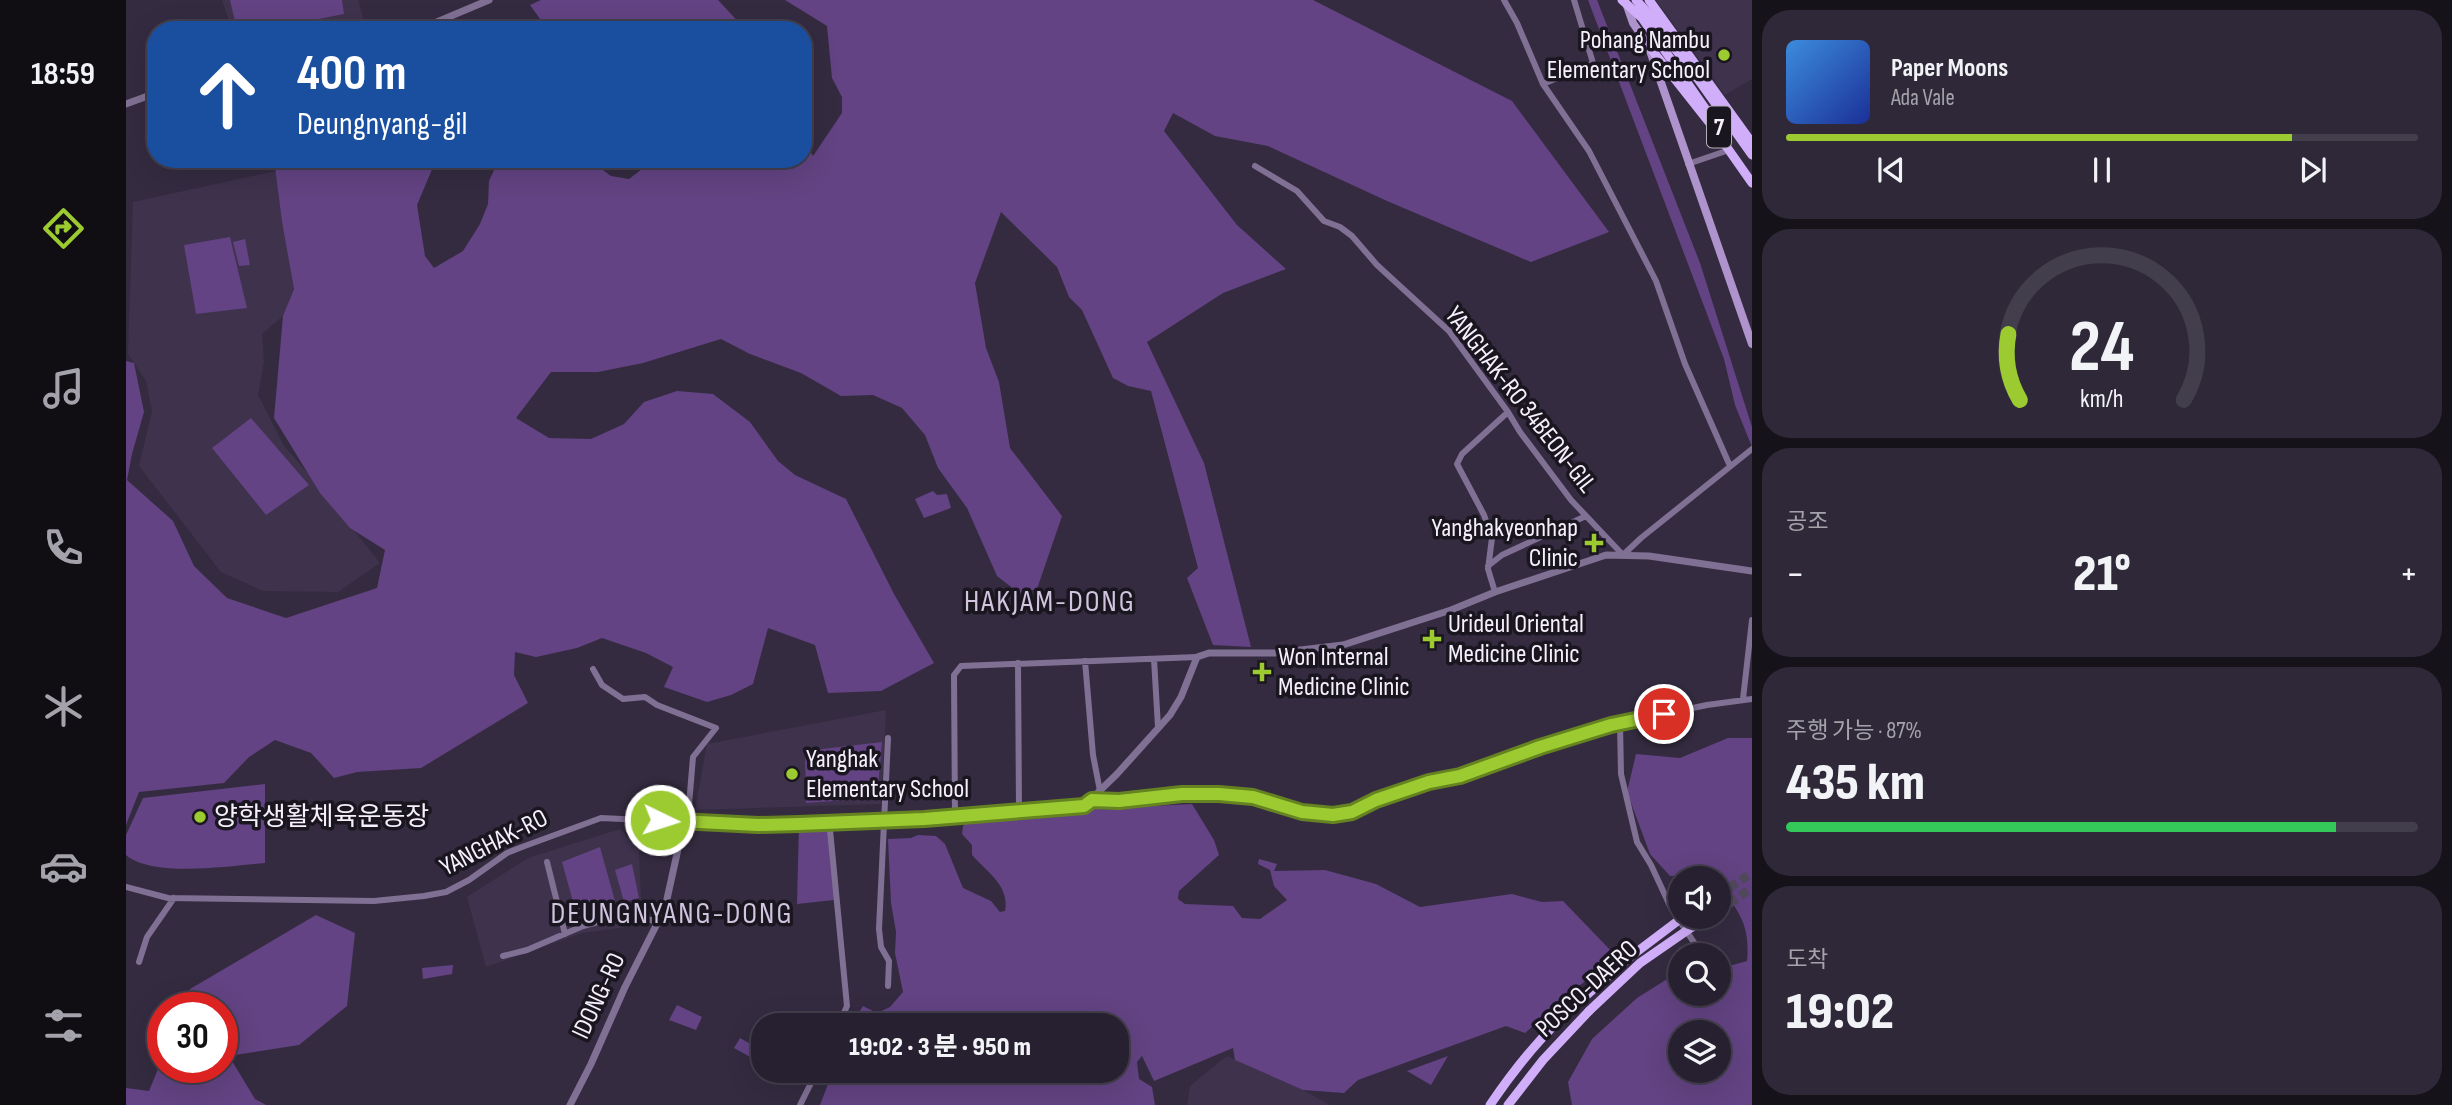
<!DOCTYPE html>
<html lang="ko">
<head>
<meta charset="utf-8">
<style>
	:root { --surface:#272030; --page:#2f2838; --text:#f1f3f6; --muted:#a4a3ab; --line:#433e4c; --accent:#9cca31 }
	body { margin:0; font-family:"Sofia Sans Condensed","Noto Sans KR",sans-serif; background:var(--page); color:var(--text); height:100vh; display:flex; flex-direction:column; font-size:26px; white-space:nowrap }
	* { box-sizing:border-box; margin:0 }
	p { font-size:23px; color:var(--muted) }
	.icon { flex:none; width:38px; height:38px; fill:none; stroke:currentColor; stroke-width:2; stroke-linecap:round; stroke-linejoin:round }
	.map { position:relative; flex:1; overflow:hidden }
	.sheet { display:flex; flex-direction:column; gap:10px; padding:10px; background:#15121a; width:700px }
	.sheet>* { flex:none }
	.top-card { position:absolute; left:21px; top:21px; width:665px; height:147px; border-radius:28px; box-shadow:0 7px 28px #0002,0 0 0 2px var(--line); background:#1a4fa0; color:#fff; overflow:hidden }
	.buttons { position:absolute; left:1542px; top:866px; display:grid; gap:14px }
	.buttons a { display:grid; place-items:center; width:63px; height:63px; border-radius:50%; background:var(--surface); box-shadow:0 7px 28px #0002,0 0 0 2px var(--line); font-size:35px }
	.speed { position:absolute; left:21px; top:992px; display:flex; gap:14px; font-size:35px; font-weight:700; text-align:center }
	.speed>* { display:grid; place-content:center; width:91px; height:91px; border-radius:50%; background:var(--surface); box-shadow:0 7px 28px #0002,0 0 0 2px var(--line); line-height:1 }
	.speed .limit { border:10px solid #d22; background:#fff; color:#111 }
	.pin { position:absolute; display:grid; place-items:center; width:60px; height:60px; color:#fff; margin:-30px; border:4px solid #fff; border-radius:50%; box-shadow:0 2px 7px #0007 }
	.me { position:absolute; width:77px; margin:-38px; rotate:94deg; stroke-linejoin:round; filter:drop-shadow(0 0 5px #0008) }
	.turn { display:flex; align-items:center; gap:24px; height:147px; padding:0 35px; font-size:32px }
	.turn .icon { width:91px; height:91px; stroke-width:2.5 }
	.turn b { display:block; font-size:49px; line-height:60px }
	.big { font-size:52px; font-weight:800; line-height:1.1 }
	.sheet .widget { flex:1; display:flex; flex-direction:column; justify-content:center; gap:10px; min-width:0; padding:0 24px; border-radius:28px; background:var(--page) }
	.sheet .dial { align-items:center; gap:0 }
	.dial svg { height:182px; overflow:visible; fill:none; stroke:var(--line); stroke-width:7; stroke-linecap:round; text-anchor:middle }
	.dial text { fill:var(--text); stroke:none }
	.song { display:flex; align-items:center; gap:21px }
	.cover { width:84px; height:84px; border-radius:10px; background:linear-gradient(135deg,hsl(210 70% 55%),hsl(230 70% 35%)) }
	.played { height:7px; border-radius:4px; background:linear-gradient(90deg,var(--accent) 80%,var(--line) 80%) }
	.keys { display:flex; justify-content:space-around; direction:ltr }
	.heat { display:flex; justify-content:space-between; align-items:center; font-size:38px; direction:ltr }
	.charge { height:10px; border-radius:5px; background:linear-gradient(90deg,#34c759 87%,var(--line) 0) }
	.trip { position:absolute; left:625px; top:1013px; width:378px; height:70px; border-radius:28px; background:var(--surface); box-shadow:0 7px 28px #0002,0 0 0 2px var(--line); font-weight:800; line-height:70px; text-align:center }
	main { display:flex; flex:1; min-height:0 }
	.menu { display:flex; flex-direction:column; width:126px; justify-content:space-around; align-items:center; background:#100d13; color:var(--muted) }
	.menu .icon { width:49px; height:49px }
	.menu .on { color:var(--accent) }
	.menu b { font-size:32px; color:var(--text) }
	.map>svg:first-child { display:block }
</style>
</head>
<body>
<main>
<nav class="menu">
<b>18:59</b>
<svg class="icon on" aria-label="directions" viewBox="0 0 24 24"><path d="M12 3l9 9-9 9-9-9zM9 14v-3h6M13 9l2 2-2 2"/></svg>
<svg class="icon" aria-label="music" viewBox="0 0 24 24"><path d="M9 18V5l10-2v13"/><circle cx="6" cy="18" r="3"/><circle cx="16" cy="16" r="3"/></svg>
<svg class="icon" aria-label="phone" viewBox="0 0 24 24"><path d="M5 4h4l2 5-3 2q2 4 5 5l2-3 5 2v4C11 20 4 13 5 4z"/></svg>
<svg class="icon" aria-label="climate" viewBox="0 0 24 24"><path d="M12 3v18M4 7l16 10M4 17L20 7"/></svg>
<svg class="icon" aria-label="car" viewBox="0 0 24 24"><path d="M5 17H2v-5l4-1 3-4h7l3 4 3 1v5h-3M9 17h6M6 11h13"/><circle cx="7" cy="17" r="2"/><circle cx="17" cy="17" r="2"/></svg>
<svg class="icon" aria-label="filters" viewBox="0 0 24 24"><path d="M4 7h16M4 17h16"/><circle cx="9" cy="7" r="2"/><circle cx="15" cy="17" r="2"/></svg>
</nav>
<div class="map">
<svg width="1626" height="1105" viewBox="0 0 1626 1105">
	<rect width="100%" height="100%" fill="#342b40"/>
	<!-- built -->
	<path fill="#3e324d" d="M96,0H232L239,25L213,30H106Z
		M1530,0H1626V79L1599,95Z
		M150,171L156,222L168,289L157,316L136,334L138,362L132,395L158,446L187,479L254,563L212,592L137,591L95,572L13,466L26,411L20,381L2,354L7,202Z
		M760,710L755,804L569,810L581,744Z
		M494,829L513,851L516,925L456,933L360,967L341,897L402,858Z
		M1101,1056L1177,1090L1204,1105H1061L1064,1086Z"/>
	<!-- green -->
	<path fill="#634383" fill-rule="evenodd" d="M104,0H216L218,14L137,30H111Z
		M415,0H592L620,30H422L404,5Z
		M659,0H1187L1386,101L1483,232L1405,262L1261,201L1142,146L1089,136L1047,113L1038,131L1111,225L1160,269L1097,293L1021,342L1078,463L1125,647L1087,645L1061,578L1072,568L1025,391L1002,386L987,378L956,310L943,297L931,267L875,212L849,283L860,348L873,382L884,448L936,516L911,589L893,593L871,576L841,508L812,468L799,435L776,408L747,395L715,396L675,373L624,354L595,339L517,363L472,372H425L390,418L423,438L465,439L498,424L518,402L551,391L587,394L624,422L652,461L669,475L720,499L768,594L808,663L755,691L702,693L689,645L642,628L627,684L605,695L581,702L538,687L547,667L520,653L476,638L451,648L410,657L389,652L388,675L402,703L295,768L231,772L208,778L185,753L149,740L123,757L98,783L13,792L0,825V361L8,363L18,412L6,454L1,480L47,521L68,566L101,598L160,618L251,588L259,550L224,528L194,493L148,418L157,316L168,289L156,222L148,159H315L307,167L291,205L299,256L308,268L337,251L354,224L362,204L363,181L373,159H462L485,176L503,179L529,159H677V138L687,156L716,113V97L706,78L701,26Z
		M1462,0H1471L1574,263L1626,427V447L1609,405L1598,359Z
		M104,237L121,308L70,314L58,245Z
		M119,239L124,265L113,266L107,242Z
		M125,418L183,485L140,515L86,448Z
		M807,491L811,495L821,494L825,508L798,518L789,499Z
		M1602,738H1626V1105H1446L1442,1082L1466,1039L1511,998L1554,971V994H1592L1593,965L1603,966L1621,961C1625,919 1609,912 1592,878L1588,874L1544,876L1524,854L1501,792L1510,754L1554,758ZM1554,1032H1592V1071H1554Z
		M756,742L751,798L680,803L679,751Z
		M139,784V863C105,866 27,878 0,855V835L17,798Z
		M1066,804L1088,840L1093,855L1053,891L1052,899L1059,904L1107,906L1116,918L1134,919L1161,900L1148,886L1144,870L1132,864L1133,859L1151,864L1148,871L1199,870L1250,884L1294,907L1386,894L1416,902L1437,901L1490,956L1476,970L1454,985L1399,1033L1380,1026L1232,1080L1218,1093L1177,1090L1109,1060L1107,1048L1028,1081L1016,1056L1011,1062L1013,1079L1026,1087L1029,1105H694L707,1071H990V1026L725,1025L737,1006L751,1013L764,1007L777,992L769,953L770,932L765,903L762,839L785,838L792,835L810,836L819,844L837,888L865,901L874,912L879,911C884,886 861,872 846,855V845L836,834L837,826L843,819L890,816H932L965,809Z
		M705,821L708,900L671,904L673,824Z
		M474,847L489,901L451,916L436,862Z
		M506,864L513,898L498,902L489,870Z
		M190,915L229,933L221,1006L173,1045L103,1056L129,1099L140,1105H0V1088L23,1091L37,1057V1068H96V1008H57L64,989Z
		M327,965L326,974L297,979L296,968Z
		M551,1005L576,1017L570,1030L543,1020Z
		M614,1038L637,1051V1064L608,1048Z
		M1322,1056L1305,1085L1281,1071Z"/>
	<g fill="none" stroke-linecap="round" stroke-linejoin="round">
		<!-- primary-tunnel -->
		<path stroke="#51495c" stroke-width="9" stroke-dasharray="9 4.5" stroke-linecap="butt" d="M1592,895L1626,873
			M1592,911L1626,888"/>
		<!-- minor -->
		<path stroke="#807094" stroke-width="6" d="M1378,0L1391,23L1417,84L1463,151L1530,281L1559,364L1604,466
			M1417,84L1467,63L1448,0
			M1562,164L1603,150
			M1129,166L1171,191L1198,221L1214,227L1226,236L1251,265L1323,331L1382,412L1394,432L1445,500L1497,555L1515,538L1626,449
			M1362,566L1376,555L1460,516
			M1369,592L1362,569L1366,538L1358,515L1331,464L1336,454L1382,412
			M1028,659L1032,727
			M959,661L967,755L974,791
			M892,663L893,810
			M1617,699L1626,620
			M1494,723L1495,774L1511,842L1525,865L1545,908L1577,956
			M966,800L993,801L1056,794H1093L1127,797L1176,812L1207,815L1226,812L1250,800L1303,782L1333,776L1414,747L1485,725L1581,705L1626,699
			M829,817L828,675L835,666L1071,657
			M705,821L704,830L721,1006L712,1026
			M421,862L439,934
			M0,887L42,898L248,901L298,896L320,892L343,880L381,853L396,847L475,818L558,822L563,805L567,757L590,728L531,705L519,697L497,699L476,685L467,669
			M377,956L401,950L457,926L476,921L506,915L532,922
			M13,962L21,937L48,898
			M762,986L763,961L755,947L753,929L762,738
			M674,1105L691,1071"/>
		<!-- tertiary -->
		<path stroke="#807094" stroke-width="7" d="M280,30L306,24L363,0
			M0,104L30,93
			M444,1105L465,1064L499,987L539,908L558,822L578,821L632,825L798,819L958,806L991,774L1044,715L1055,697L1071,657L1083,653H1149L1217,645L1325,610L1369,592L1480,555L1523,556L1626,571"/>
		<!-- secondary -->
		<path stroke="#ae93cd" stroke-width="8" d="M1500,3L1507,23L1522,45L1626,344"/>
		<!-- primary -->
		<path stroke="#d1aef9" stroke-width="9" d="M1523,0L1626,143
			M1522,45L1586,126L1626,183
			M1569,75L1626,155
			M1560,81L1583,114
			M1566,927L1583,917
			M1364,1105C1389,1068 1419,1031 1453,1002
			M1382,1105L1417,1060L1463,1011"/>
		<!-- primary-bridge -->
		<path stroke="#d1aef9" stroke-width="9" d="M1496,0L1516,18L1560,81
			M1510,0L1522,13L1569,75
			M1453,1002L1504,957L1557,917
			M1463,1011L1514,963L1566,927"/>
	</g>
	<g fill="none" stroke-linecap="round" stroke-linejoin="round">
		<!-- route casing -->
		<g stroke="#658320" stroke-width="18">
			<path id="route" d="M534,820L632,825L673,824L798,819L958,806L966,800L993,801L1056,794H1093L1127,797L1176,812L1207,815L1226,812L1250,800L1303,782L1334,776L1414,747L1485,725L1538,714"/>
		</g>
		<!-- route -->
		<use href="#route" stroke="#9cca31" stroke-width="12"/>
	</g>
	<!-- markers -->
	<g fill="#9cca31" stroke="#1a161f" stroke-width="2.5">
		<circle cx="1598" cy="55" r="7"/>
		<path d="M1464.5 532.5h7v7h7v7h-7v7h-7v-7h-7v-7h7z"/>
		<path d="M1302.5 628.5h7v7h7v7h-7v7h-7v-7h-7v-7h7z"/>
		<path d="M1132.5 661.5h7v7h7v7h-7v7h-7v-7h-7v-7h7z"/>
		<circle cx="666" cy="774" r="7"/>
		<circle cx="74" cy="817" r="7"/>
	</g>
	<g text-anchor="middle" dominant-baseline="central" stroke-width="7" stroke-linejoin="round" paint-order="stroke">
		<!-- shield labels -->
		<rect fill="#1a161f" stroke="#b4afbb" stroke-width="2" x="1581" y="106.5" width="24" height="41" rx="5"/>
		<g font-size="24" font-weight="bold" fill="#f6f0fe">
			<text x="1593" y="127">7</text>
		</g>
		<!-- poi labels -->
		<g font-size="26" fill="#f6f0fe" stroke="#1a161f" text-anchor="start">
			<text x="1584" y="40" text-anchor="end">Pohang Nambu<tspan x="1584" dy="30">Elementary School</tspan></text>
			<text x="1452" y="528" text-anchor="end">Yanghakyeonhap<tspan x="1452" dy="30">Clinic</tspan></text>
			<text x="1322" y="624">Urideul Oriental<tspan x="1322" dy="30">Medicine Clinic</tspan></text>
			<text x="1152" y="657">Won Internal<tspan x="1152" dy="30">Medicine Clinic</tspan></text>
			<text x="680" y="759">Yanghak<tspan x="680" dy="30">Elementary School</tspan></text>
			<text x="88" y="817">양학생활체육운동장</text>
		</g>
		<!-- street labels -->
		<g font-size="26" fill="#f6f0fe" stroke="#1a161f">
			<text transform="translate(1394 400) rotate(52)">YANGHAK-RO 34BEON-GIL</text>
			<text transform="translate(368 843) rotate(-27)">YANGHAK-RO</text>
			<text transform="translate(1461 989) rotate(-43)">POSCO-DAERO</text>
			<text transform="translate(473 996) rotate(-65)">IDONG-RO</text>
		</g>
		<!-- quarter labels -->
		<g font-size="30" letter-spacing="2" fill="#d0c4df" stroke="#1a161f">
			<text x="924" y="602">HAKJAM-DONG</text>
			<text x="546" y="914">DEUNGNYANG-DONG</text>
		</g>
	</g>
</svg>
<div class="buttons">
<a><svg class="icon" aria-label="sound" viewBox="0 0 24 24"><path d="M4 9h4l5-4v14l-5-4H4zM17 9q2 3 0 6"/></svg></a>
<a><svg class="icon" aria-label="search" viewBox="0 0 24 24"><circle cx="10" cy="10" r="6"/><path d="M15 15l6 6"/></svg></a>
<a><svg class="icon" aria-label="layers" viewBox="0 0 24 24"><path d="M12 4l9 5-9 5-9-5zM3 14l9 5 9-5"/></svg></a>
</div>
<div class="speed"><div class="limit">30</div></div>
<div class="pin" style="left:1538px;top:714px;background:#d93025"><svg class="icon" aria-label="arrive" viewBox="0 0 24 24"><path d="M6 21V4h12l-3 4 3 4H6"/></svg></div>
<svg class="me" style="left:534px;top:820px" viewBox="-20 -20 40 40"><circle r="17" fill="#9cca31" stroke="#fff" stroke-width="3"/><path d="M0-11L8 9 0 5-8 9z" fill="#fff"/></svg>
<div class="trip">19:02 · 3 분 · 950 m</div>
<div class="top-card">
<div class="turn"><svg class="icon" aria-label="ahead" viewBox="0 0 24 24"><path d="M12 20V5M6 11l6-6 6 6"/></svg><div><b>400 m</b>Deungnyang-gil</div></div>
</div>
</div>
<section class="sheet">
<div class="widget">
<div class="song"><i class="cover"></i><div><b>Paper Moons</b><p>Ada Vale</p></div></div>
<div class="played"></div>
<div class="keys"><svg class="icon" aria-label="previous" viewBox="0 0 24 24"><path d="M18 5L8 12l10 7zM5 5v14"/></svg><svg class="icon" aria-label="pause" viewBox="0 0 24 24"><path d="M8 5v14M16 5v14"/></svg><svg class="icon" aria-label="next" viewBox="0 0 24 24"><path d="M6 5l10 7-10 7zM19 5v14"/></svg></div>
</div>
<div class="widget dial"><svg viewBox="0 0 100 80">
<path d="M14 69A42 42 0 1 1 86 69"/>
<path d="M14 69A42 42 0 0 1 9 40" stroke="#9cca31"/>
<text x="50" y="56" font-size="32" font-weight="700">24</text>
<text x="50" y="72" font-size="11">km/h</text>
</svg></div>
<div class="widget"><p>공조</p>
<div class="heat"><a>−</a><b class="big">21°</b><a>+</a></div>
</div>
<div class="widget"><p>주행 가능 · 87%</p><b class="big">435 km</b><div class="charge"></div></div>
<div class="widget"><p>도착</p><b class="big">19:02</b></div>
</section>
</main>
</body>
</html>
